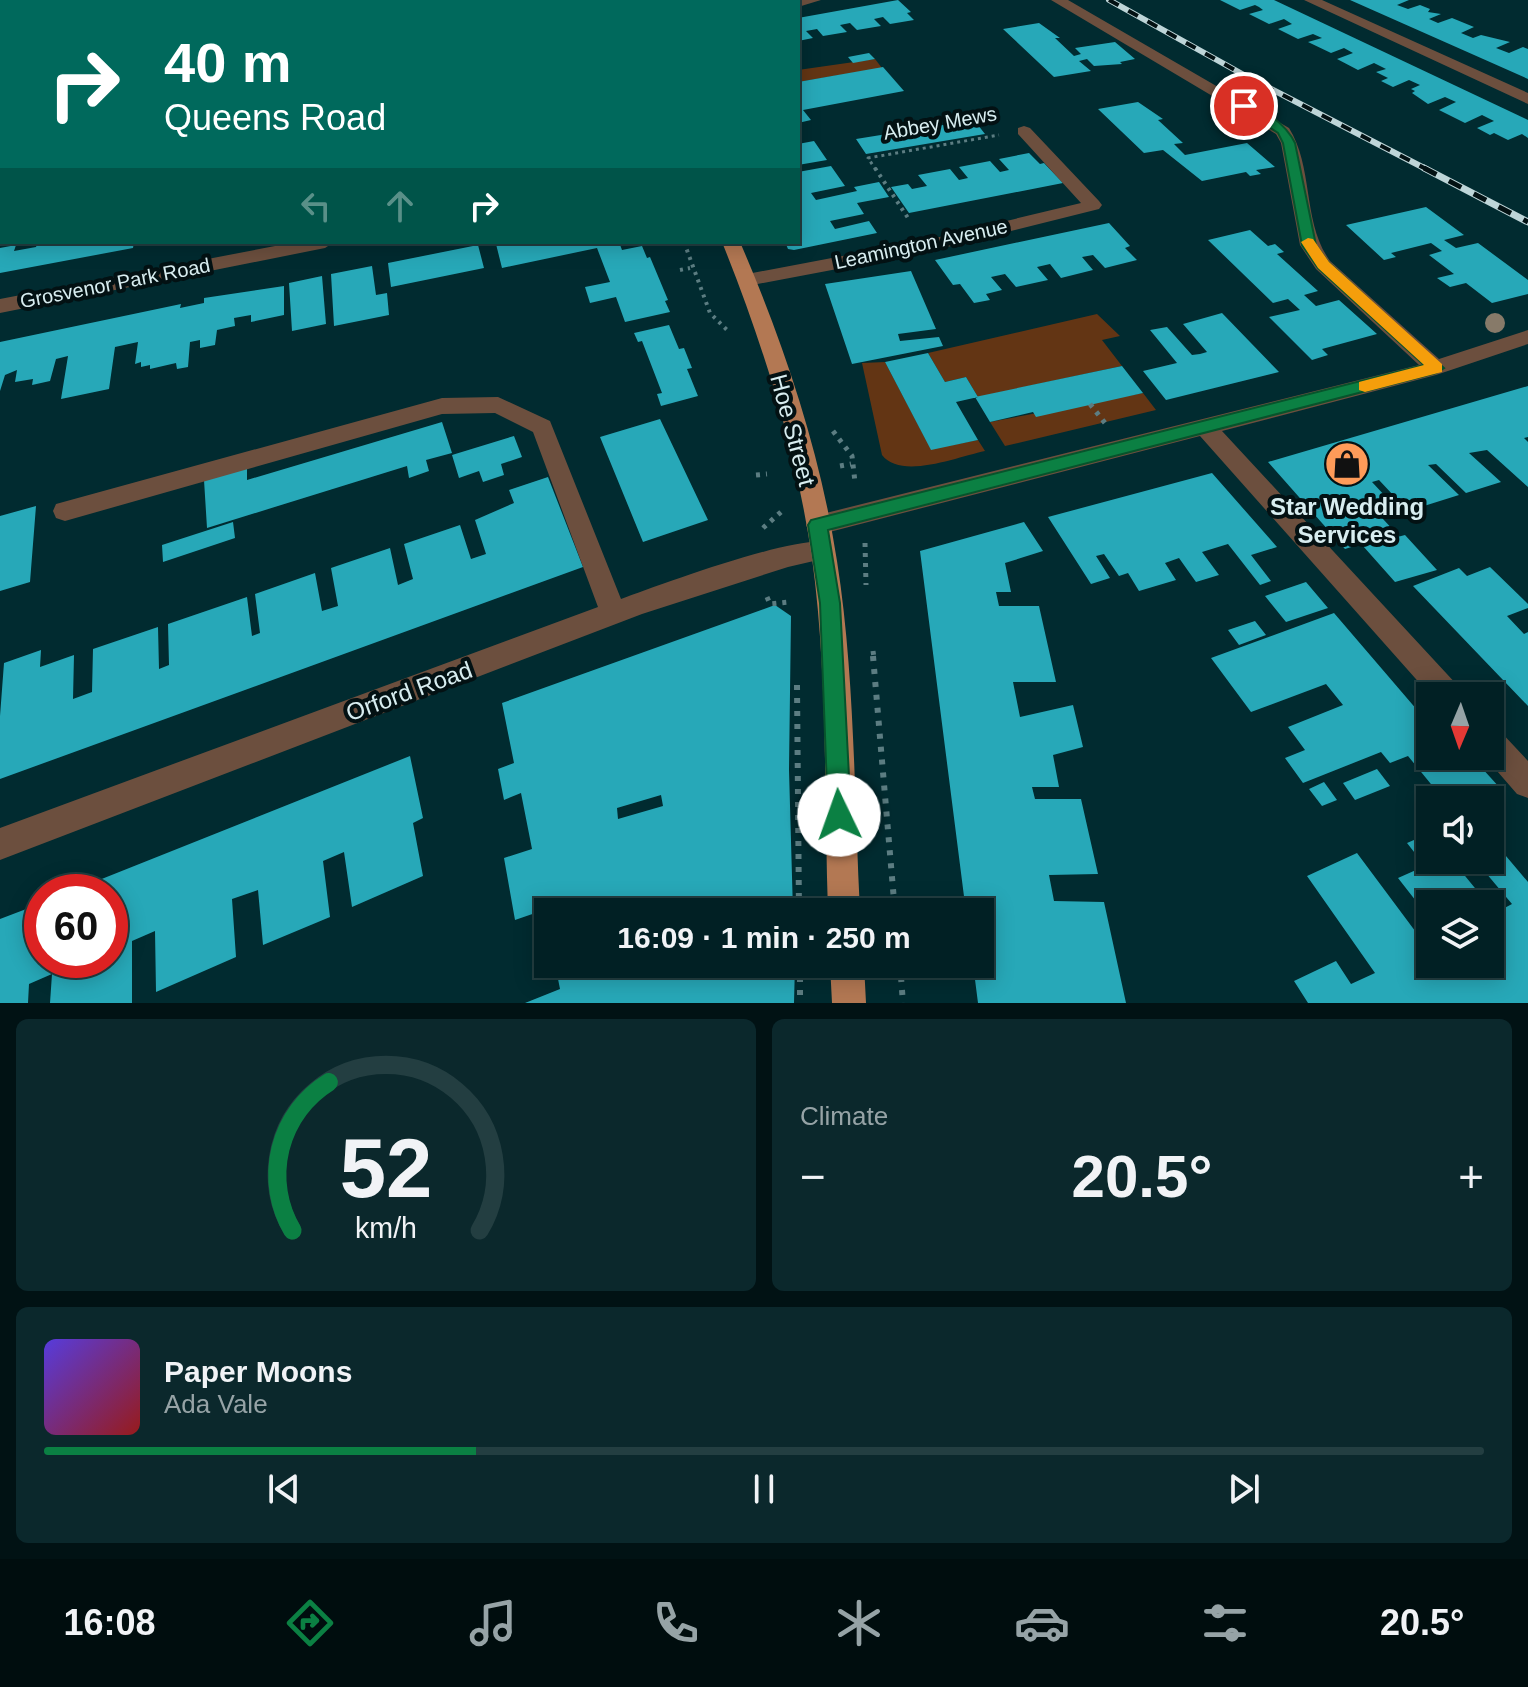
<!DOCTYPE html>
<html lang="en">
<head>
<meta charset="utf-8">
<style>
	:root { --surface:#012024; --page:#0b282c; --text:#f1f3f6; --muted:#96a3a6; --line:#233e41; --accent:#0b8043 }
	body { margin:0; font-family:Helvetica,sans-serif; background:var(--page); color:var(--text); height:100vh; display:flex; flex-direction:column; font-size:30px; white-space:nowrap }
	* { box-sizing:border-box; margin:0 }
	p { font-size:26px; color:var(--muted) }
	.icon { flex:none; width:44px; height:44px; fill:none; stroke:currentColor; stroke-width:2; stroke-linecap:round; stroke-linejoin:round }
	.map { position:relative; height:1003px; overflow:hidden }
	.details { display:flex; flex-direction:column; gap:16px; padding:16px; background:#011214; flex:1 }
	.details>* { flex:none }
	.hud { position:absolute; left:0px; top:0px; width:800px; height:244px; box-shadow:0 4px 20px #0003,0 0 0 2px var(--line); background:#00695c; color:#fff; overflow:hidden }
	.needle { width:52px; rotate:182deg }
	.fabs { position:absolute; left:1416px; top:682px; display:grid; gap:16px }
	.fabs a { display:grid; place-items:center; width:88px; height:88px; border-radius:0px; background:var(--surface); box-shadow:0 4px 20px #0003,0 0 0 2px var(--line); font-size:40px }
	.speed { position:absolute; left:24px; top:874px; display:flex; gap:16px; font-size:40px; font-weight:700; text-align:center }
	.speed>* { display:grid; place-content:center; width:104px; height:104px; border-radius:50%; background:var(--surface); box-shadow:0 4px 20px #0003,0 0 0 2px var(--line); line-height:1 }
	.speed .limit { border:12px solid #d22; background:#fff; color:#111 }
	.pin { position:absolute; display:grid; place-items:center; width:68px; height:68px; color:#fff; margin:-34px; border:4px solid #fff; border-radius:50%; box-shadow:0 2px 8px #0007 }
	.me { position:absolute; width:88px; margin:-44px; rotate:357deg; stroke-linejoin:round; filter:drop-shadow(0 0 6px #0008) }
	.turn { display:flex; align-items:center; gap:28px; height:168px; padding:0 32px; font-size:36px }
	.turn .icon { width:104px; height:104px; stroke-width:2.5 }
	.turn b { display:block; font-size:56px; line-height:68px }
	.lanes { display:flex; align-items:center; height:76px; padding:0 32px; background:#0003; justify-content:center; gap:40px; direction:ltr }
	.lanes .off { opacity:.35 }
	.big { font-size:60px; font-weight:700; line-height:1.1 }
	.details .tile { flex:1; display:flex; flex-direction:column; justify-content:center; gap:12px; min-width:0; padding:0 28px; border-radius:12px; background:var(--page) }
	.details .dial { align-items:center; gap:0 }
	.dial svg { height:208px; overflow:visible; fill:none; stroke:var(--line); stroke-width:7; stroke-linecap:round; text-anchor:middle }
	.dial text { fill:var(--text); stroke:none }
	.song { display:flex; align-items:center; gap:24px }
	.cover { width:96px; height:96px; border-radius:12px; background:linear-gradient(135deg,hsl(250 70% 55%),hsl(0 70% 35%)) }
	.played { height:8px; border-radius:4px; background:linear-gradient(90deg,var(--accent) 30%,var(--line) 30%) }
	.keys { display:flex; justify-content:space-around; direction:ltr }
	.heat { display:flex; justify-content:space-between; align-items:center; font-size:44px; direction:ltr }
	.details .tiles { flex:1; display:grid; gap:16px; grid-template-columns:1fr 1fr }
	.tile:last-child { grid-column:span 2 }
	.trip { position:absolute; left:534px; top:898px; width:460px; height:80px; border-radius:0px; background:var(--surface); box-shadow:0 4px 20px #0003,0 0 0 2px var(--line); font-weight:700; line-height:80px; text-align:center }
	.tabs { display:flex; height:128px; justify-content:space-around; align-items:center; background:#000d0e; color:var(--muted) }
	.tabs .icon { width:56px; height:56px }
	.tabs .on { color:var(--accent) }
	.tabs b { font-size:36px; color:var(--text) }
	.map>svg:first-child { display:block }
</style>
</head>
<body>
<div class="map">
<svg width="1528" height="1003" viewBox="0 0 1528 1003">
	<rect width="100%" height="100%" fill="#012b30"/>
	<!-- green -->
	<path fill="#633514" d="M875,59L882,68L798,82V70Z
		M1097,314L1120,336L1102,340L1122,366L978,397L966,377L945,382L928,353Z
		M885,362L931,449L978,440L985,451C957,457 901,480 882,455L862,363Z
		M1143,393L1156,410L1005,446L990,422Z"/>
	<!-- building -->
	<path fill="#27a8b8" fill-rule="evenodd" d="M898,0L911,12L907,13L914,20L890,24L883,17L874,19L881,26L857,30L850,23L840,25L847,32L823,36L817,29L806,31L813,38L798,41V18Z
		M1220,0H1274L1528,120V138L1522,134L1508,140L1494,133L1490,135L1477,128L1494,121L1482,115L1465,123L1439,110L1456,102L1445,97L1428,104L1412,93L1415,91L1411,89L1420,85L1409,80L1393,87L1381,81L1388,78L1376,72L1386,69L1374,63L1358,70L1337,59L1353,53L1344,48L1331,53L1308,42L1322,38L1313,34L1298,39L1278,29L1292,24L1284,19L1269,24L1249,14L1263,10L1259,7L1255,5L1240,10Z
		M1350,0H1409L1397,5L1408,9L1420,5L1430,9L1428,12L1441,14L1429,19L1438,23L1452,18L1474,27L1461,33L1473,38L1481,35L1510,42L1496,48L1509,53L1523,47L1528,49V79Z
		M1039,23L1060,38H1055L1074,56L1081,54L1075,48L1115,42L1135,59L1120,62L1122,64L1094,66L1087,59L1079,61L1091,71L1054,77L1003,29Z
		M869,53L875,59L853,63L848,57Z
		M883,67L904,91L803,110L811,120L798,123V82Z
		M1138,102L1163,119L1158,120L1183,143L1174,144L1185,155L1247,143L1275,167L1256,170L1261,174L1250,176L1246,172L1202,181L1163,150L1144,153L1098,109Z
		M974,120L985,134L866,154L856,139Z
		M814,141L827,160L798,165V144Z
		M1029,153L1040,164L1044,163L1063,183L909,213L891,187L908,184L912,189L927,186L918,175L950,169L959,180L968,178L959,167L990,161L1000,172L1009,170L999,159Z
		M831,166L845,186L811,193L816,200L857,191L854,187L879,182L889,197L857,203L864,214L830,221L835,229L869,221L877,233L794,250L788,249L785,242H798V172Z
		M1426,207L1464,235L1444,240L1456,248L1478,243L1528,280V294L1492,303L1466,283L1450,287L1437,278L1454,274L1429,255L1442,251L1431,243L1391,253L1396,257L1384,260L1346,225Z
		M1109,223L1130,246L1125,248L1137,260L1105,268L1093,255L1082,257L1093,270L1061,278L1050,264L1037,267L1048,280L1016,287L1005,274L991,277L1002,290L986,294L990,300L974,303L960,284L953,285L935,260Z
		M1250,230L1268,246L1275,244L1284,252L1277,254L1318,291L1304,295L1316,306L1339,300L1377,334L1322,349L1328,355L1312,360L1269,317L1300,310L1288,299L1273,303L1208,240Z
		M38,242L54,244L134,242L133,248L0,273V248L16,245L14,251L36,247Z
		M509,242H619L622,250L642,246L647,258L650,257L668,300L665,301L670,312L625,322L616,297L590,303L585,287L610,282L597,248L502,268L496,244Z
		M478,245L484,268L391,287L388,263Z
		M372,266L376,295L387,293L389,315L334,326L331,274Z
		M911,271L936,329L898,334L900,341L939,337L943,346L852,364L825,284Z
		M322,276L326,324L292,331L289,283Z
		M284,286V315L251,322V315L234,318L235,326L217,330L215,345L200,348V340L190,342L188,367L177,369L176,363L150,369V365L141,367V362L135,364L138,342L115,347L109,389L61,399L68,356L56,359L50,381L32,385L33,379L15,382L17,370L5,375L0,391V342L181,304L180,308L204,303V298Z
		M1222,313L1279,372L1166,400L1143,371L1177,363L1150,330L1167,327L1192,355L1200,354L1207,352L1183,324Z
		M669,325L679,349L684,348L692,368L687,369L698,396L661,406L657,394L662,393L642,341L638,342L634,333Z
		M928,353L945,382L966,377L978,397L956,402L978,440L931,450L885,362Z
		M1122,366L1143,393L1036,417L1033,412L990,422L975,397Z
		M1528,386V437L1524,438L1528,442V487L1487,450L1469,453L1501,482L1466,493L1436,464L1428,465L1459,495L1408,511L1379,480L1372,482L1401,513L1383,519L1396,533L1345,549L1268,462Z
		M660,419L708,520L643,542L600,437Z
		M442,422L452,453L426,460L429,471L409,478L407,466L207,528L204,480L247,468V480Z
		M514,436L522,457L501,464L504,475L483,482L479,471L459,478L452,455Z
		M1212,473L1277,547L1251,555L1271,581L1260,585L1228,544L1202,552L1219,575L1196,582L1179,558L1165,563L1176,580L1139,591L1128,573L1119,576L1104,554L1096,556L1110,578L1091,584L1048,517Z
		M548,477L583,567L0,779V716L4,663L41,650L40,667L74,655L73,699L92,692L93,649L158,627L159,669L169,665L168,624L247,597L252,636L260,633L255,594L315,573L322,611L338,606L331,568L390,548L398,585L413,579L404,544L460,525L471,559L486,554L475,520L514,503L509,490Z
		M36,506L30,582L0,591V516Z
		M233,522L235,538L163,562L162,545Z
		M1024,522L1043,551L1005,563L1011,592H996L999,606H1039L1056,682H1013L1020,717L1073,705L1083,747L1053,755L1059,787H1032L1035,799H1081L1098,874L1049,875L1054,901L1104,902L1126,1003H978L973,964H980V912H966L920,551Z
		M1405,535L1437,570L1395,582L1363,546Z
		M1490,567L1528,604V608L1507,616L1524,634L1528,632V706L1413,586L1459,568L1467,576Z
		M1306,582L1328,608L1286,622L1265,596Z
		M775,605L791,616L789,770L793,912H548L547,923L544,910L515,920L504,858L532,849L521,793L504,800L498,769L514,763L502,703ZM661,795L663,806L618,819L617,808Z
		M1334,613L1430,725V756H1471L1500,788L1474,800H1444L1408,756L1390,763L1381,752L1303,783L1285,758L1305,750L1288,727L1343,705L1326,684L1251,712L1211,658Z
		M1255,621L1266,635L1239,645L1228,630Z
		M410,756L423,818L413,823L423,876L352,907L344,852L323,861L330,917L263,945L258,890L232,899L236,957L156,992L155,931L132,941V1003H50L52,974L29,984L28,1003H0V919L42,903V960H110V892H69Z
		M1377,769L1390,786L1355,800L1343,783Z
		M1324,782L1337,800L1322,806L1309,789Z
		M1430,833V860H1452L1488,904H1430V919L1398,878L1425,866L1407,843Z
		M1490,837L1528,882V1003H1308L1294,981L1336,961L1351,984L1375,973L1307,876L1357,853L1427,947L1430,945V964H1490V907L1495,913L1512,904L1475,860H1490Z
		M555,964H795L794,1003H525L560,989Z"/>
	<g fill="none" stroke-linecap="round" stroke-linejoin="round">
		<!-- path-far3 -->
		<path stroke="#5c7d82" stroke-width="3" stroke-dasharray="3 4" stroke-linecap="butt" d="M876,170L868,158L999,135"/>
		<!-- path-far2 -->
		<path stroke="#5c7d82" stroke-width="4" stroke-dasharray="3 5" stroke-linecap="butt" d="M875,168L910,221
			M684,242L710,313L730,333
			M680,270L690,268"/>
		<!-- path-far1 -->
		<path stroke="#5c7d82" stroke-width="5" stroke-dasharray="4 6" stroke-linecap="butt" d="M1090,404L1105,423
			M833,431L852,456L855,482
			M840,466L851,464
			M756,475L767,474
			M763,528L781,512
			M865,543L866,585
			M767,597L770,604L789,602
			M873,651L874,658"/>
		<!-- path -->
		<path stroke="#5c7d82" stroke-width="6" stroke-dasharray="5 8" stroke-linecap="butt" d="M873,656L895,912
			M797,685L799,912
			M800,964V1003
			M900,964L903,1003"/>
		<!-- minor -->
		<path fill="#6c4f3e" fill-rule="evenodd" d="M52,0H66L51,2Z
			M794,0H821L798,7V2H792Z
			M1051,0H1068L1289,128C1314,168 1302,222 1330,261L1439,359L1528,330V344L1436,375L1222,431L1459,687L1463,696H1431L1200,436L818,535L809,532L806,525L809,518L818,515L1419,365L1316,269L1300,245L1281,143L1276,134Z
			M1304,0H1322L1528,93V104Z
			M0,11H2V19H0Z
			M0,109H2V119H0Z
			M1024,126L1030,128L1099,201L1102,205L1099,209L927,252L747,286L737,280L747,274L927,240L1081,203L1018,134V128Z
			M296,242H334L325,248L0,313V299Z
			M498,397L550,421L621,599C657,586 801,532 831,543L835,550L831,557L788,567L642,614L0,860V828L598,607L533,432L495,413L442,414L65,521L56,518L53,511L56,504L442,398Z
			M1490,727L1500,731L1528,761V798L1517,794L1484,756H1490Z"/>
		<!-- major -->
		<path fill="#b37853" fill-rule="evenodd" d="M574,0H588L590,2H576Z
			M722,242H740C784,344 820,451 837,561C855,676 854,795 860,912H828C824,795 828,675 812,558C796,449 763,344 722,242Z
			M830,964H864L866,1003H832Z"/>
		<!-- rail-far1 casing -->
		<g stroke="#bed5d8" stroke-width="6">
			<path id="rail-far1" d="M1109,0L1244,75L1428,170"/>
		</g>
		<!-- rail casing -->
		<g stroke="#bed5d8" stroke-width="7">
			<path id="rail" d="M1424,168L1528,222"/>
		</g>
		<!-- rail-far1 -->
		<use href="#rail-far1" stroke="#031113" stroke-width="4" stroke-dasharray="11" stroke-linecap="butt"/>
		<!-- rail -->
		<use href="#rail" stroke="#031113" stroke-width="5" stroke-dasharray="14" stroke-linecap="butt"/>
	</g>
	<!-- trees -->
	<circle fill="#877a69" cx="1495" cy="323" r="10"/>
	<!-- route -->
	<path fill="#0b8043" stroke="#07532c" stroke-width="2" d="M1240,103C1259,102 1287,126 1295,143L1316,245L1328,262L1444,368L1436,373L828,530L840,603L851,815L848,824L839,827L831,824L828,815L820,603L808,525L811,520L1424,365L1318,268L1302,245L1283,143L1278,133L1240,108Z"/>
	<!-- slow -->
	<path fill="#f59e0b" d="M1308,238L1313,239L1329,262L1442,364V372L1365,392L1359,390V382L1424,365L1318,268L1301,242Z"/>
	<!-- icons -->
	<defs>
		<g id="shop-disc" transform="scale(2.3)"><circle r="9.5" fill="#fe9b59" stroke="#031113"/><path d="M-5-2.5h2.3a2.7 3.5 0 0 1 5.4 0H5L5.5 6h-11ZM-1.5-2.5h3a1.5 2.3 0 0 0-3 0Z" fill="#111"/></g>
	</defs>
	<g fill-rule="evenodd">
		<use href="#shop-disc" x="1347" y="464"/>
	</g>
	<g text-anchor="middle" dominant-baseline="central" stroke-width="8" stroke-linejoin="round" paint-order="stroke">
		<!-- far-street labels -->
		<g font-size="20" fill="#d8edf0" stroke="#031113">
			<text transform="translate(940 123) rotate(-10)">Abbey Mews</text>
			<text transform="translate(921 244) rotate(-12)">Leamington Avenue</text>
			<text transform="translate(115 283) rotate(-11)">Grosvenor Park Road</text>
		</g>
		<!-- street labels -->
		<g font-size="24" fill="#d8edf0" stroke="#031113">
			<text transform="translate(793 430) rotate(75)">Hoe Street</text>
			<text transform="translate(409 691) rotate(-20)">Orford Road</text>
		</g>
		<!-- poi labels -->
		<g font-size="24" font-weight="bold" fill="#d8edf0" stroke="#031113">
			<text x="1347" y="506">Star Wedding<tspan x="1347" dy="28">Services</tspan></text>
		</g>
	</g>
</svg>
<div class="fabs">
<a><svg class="needle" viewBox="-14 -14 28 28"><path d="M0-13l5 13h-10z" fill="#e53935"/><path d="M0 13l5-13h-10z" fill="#96a3a6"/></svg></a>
<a><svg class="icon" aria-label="sound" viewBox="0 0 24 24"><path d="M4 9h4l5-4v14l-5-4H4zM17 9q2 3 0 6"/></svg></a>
<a><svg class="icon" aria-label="layers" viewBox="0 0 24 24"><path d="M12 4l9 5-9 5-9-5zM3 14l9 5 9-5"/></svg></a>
</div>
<div class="speed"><div class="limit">60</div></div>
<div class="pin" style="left:1244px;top:106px;background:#d93025"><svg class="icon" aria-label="arrive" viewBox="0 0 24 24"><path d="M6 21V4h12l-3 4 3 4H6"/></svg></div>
<svg class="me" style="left:839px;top:815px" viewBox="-20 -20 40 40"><circle r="19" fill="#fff"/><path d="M0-13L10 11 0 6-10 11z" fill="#0b8043"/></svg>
<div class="trip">16:09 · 1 min · 250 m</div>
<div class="hud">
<div class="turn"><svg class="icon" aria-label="right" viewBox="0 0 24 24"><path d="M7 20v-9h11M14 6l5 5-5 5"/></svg><div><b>40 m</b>Queens Road</div></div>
<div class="lanes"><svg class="icon off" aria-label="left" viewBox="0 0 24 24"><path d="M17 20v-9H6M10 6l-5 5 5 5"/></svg><svg class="icon off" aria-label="ahead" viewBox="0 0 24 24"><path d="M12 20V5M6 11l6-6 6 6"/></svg><svg class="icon" aria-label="right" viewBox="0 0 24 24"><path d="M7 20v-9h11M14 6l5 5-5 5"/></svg></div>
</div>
</div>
<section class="details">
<div class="tiles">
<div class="tile dial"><svg viewBox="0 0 100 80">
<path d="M14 69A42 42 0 1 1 86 69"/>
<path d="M14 69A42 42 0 0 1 28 12" stroke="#0b8043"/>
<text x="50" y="56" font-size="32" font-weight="700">52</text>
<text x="50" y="72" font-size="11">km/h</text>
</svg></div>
<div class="tile"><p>Climate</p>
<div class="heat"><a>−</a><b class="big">20.5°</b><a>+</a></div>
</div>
<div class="tile">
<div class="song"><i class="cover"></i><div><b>Paper Moons</b><p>Ada Vale</p></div></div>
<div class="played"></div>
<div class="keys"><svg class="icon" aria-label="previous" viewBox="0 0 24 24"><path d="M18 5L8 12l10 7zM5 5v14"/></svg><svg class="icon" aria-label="pause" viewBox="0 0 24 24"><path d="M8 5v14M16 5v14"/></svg><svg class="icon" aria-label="next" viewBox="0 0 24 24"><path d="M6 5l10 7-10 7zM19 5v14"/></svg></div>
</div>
</div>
</section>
<nav class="tabs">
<b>16:08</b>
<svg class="icon on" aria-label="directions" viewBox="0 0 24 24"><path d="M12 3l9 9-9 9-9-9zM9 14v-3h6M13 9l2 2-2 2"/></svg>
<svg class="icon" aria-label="music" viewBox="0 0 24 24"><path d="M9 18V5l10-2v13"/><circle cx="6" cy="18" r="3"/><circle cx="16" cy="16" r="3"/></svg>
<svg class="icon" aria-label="phone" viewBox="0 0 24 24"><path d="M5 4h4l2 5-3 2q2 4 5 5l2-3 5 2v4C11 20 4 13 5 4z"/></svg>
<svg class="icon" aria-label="climate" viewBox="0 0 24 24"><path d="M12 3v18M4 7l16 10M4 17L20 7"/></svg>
<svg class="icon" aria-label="car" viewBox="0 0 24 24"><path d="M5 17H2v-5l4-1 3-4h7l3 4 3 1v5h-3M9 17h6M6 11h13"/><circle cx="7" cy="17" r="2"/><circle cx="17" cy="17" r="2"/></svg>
<svg class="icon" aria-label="filters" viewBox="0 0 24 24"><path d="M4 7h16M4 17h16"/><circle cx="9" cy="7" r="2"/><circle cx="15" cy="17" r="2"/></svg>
<b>20.5°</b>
</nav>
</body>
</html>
